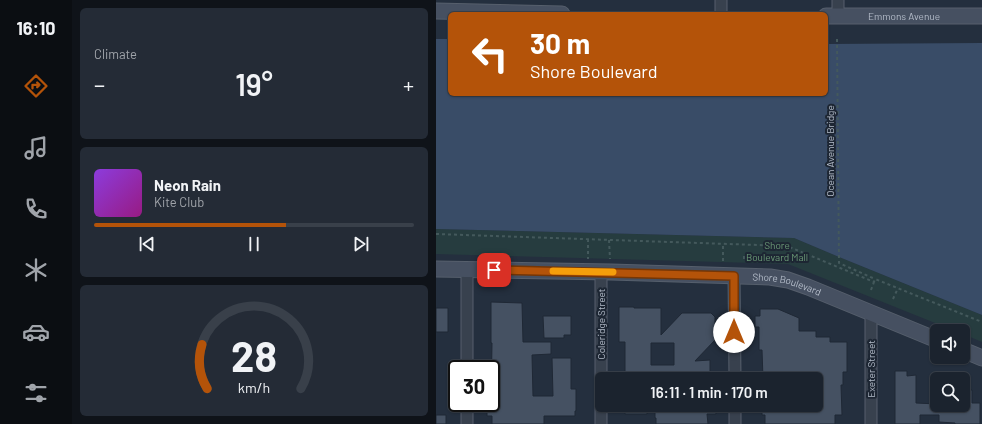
<!DOCTYPE html>
<html lang="en">
<head>
<meta charset="utf-8">
<style>
	:root { --surface:#1b232e; --page:#242b36; --text:#f1f3f6; --muted:#a0a4aa; --line:#39404a; --accent:#b45309 }
	body { margin:0; font-family:Barlow,sans-serif; background:var(--page); color:var(--text); height:100vh; display:flex; flex-direction:column; font-size:15px; white-space:nowrap }
	* { box-sizing:border-box; margin:0 }
	p { font-size:13px; color:var(--muted) }
	.icon { flex:none; width:22px; height:22px; fill:none; stroke:currentColor; stroke-width:2; stroke-linecap:round; stroke-linejoin:round }
	.map { position:relative; flex:1; overflow:hidden }
	.side { display:flex; flex-direction:column; gap:8px; padding:8px; background:#0f1319; width:364px }
	.side>* { flex:none }
	.banner { position:absolute; left:12px; top:12px; width:380px; height:84px; border-radius:6px; box-shadow:0 1px 3px #0004,0 0 0 1px var(--line); background:#b45309; color:#fff; overflow:hidden }
	.fabs { position:absolute; left:494px; top:324px; display:grid; gap:8px }
	.fabs a { display:grid; place-items:center; width:40px; height:40px; border-radius:6px; background:var(--surface); box-shadow:0 1px 3px #0004,0 0 0 1px var(--line); font-size:20px }
	.speed { position:absolute; left:12px; top:360px; display:flex; gap:8px; font-size:20px; font-weight:700; text-align:center }
	.speed>* { display:grid; place-content:center; width:52px; height:52px; border-radius:50%; background:var(--surface); box-shadow:0 1px 3px #0004,0 0 0 1px var(--line); line-height:1 }
	.speed .limit { border:2px solid #111; border-radius:6px; background:#fff; color:#111 }
	.pin { position:absolute; display:grid; place-items:center; width:34px; height:34px; color:#fff; margin:-17px; border-radius:8px; box-shadow:0 2px 6px #0006 }
	.me { position:absolute; width:44px; margin:-22px; rotate:0deg; stroke-linejoin:round; filter:drop-shadow(0 0 3px #0008) }
	.turn { display:flex; align-items:center; gap:14px; height:84px; padding:0 16px; font-size:18px }
	.turn .icon { width:52px; height:52px; stroke-width:2.5 }
	.turn b { display:block; font-size:28px; line-height:34px }
	.big { font-size:30px; font-weight:600; line-height:1.1 }
	.side .tile { flex:1; display:flex; flex-direction:column; justify-content:center; gap:6px; min-width:0; padding:0 14px; border-radius:6px; background:var(--page) }
	.side .dial { align-items:center; gap:0 }
	.dial svg { height:104px; overflow:visible; fill:none; stroke:var(--line); stroke-width:7; stroke-linecap:round; text-anchor:middle }
	.dial text { fill:var(--text); stroke:none }
	.song { display:flex; align-items:center; gap:12px }
	.cover { width:48px; height:48px; border-radius:6px; background:linear-gradient(135deg,hsl(270 70% 55%),hsl(310 70% 35%)) }
	.played { height:4px; border-radius:2px; background:linear-gradient(90deg,var(--accent) 60%,var(--line) 60%) }
	.keys { display:flex; justify-content:space-around; direction:ltr }
	.heat { display:flex; justify-content:space-between; align-items:center; font-size:22px; direction:ltr }
	.trip { position:absolute; left:159px; top:372px; width:228px; height:40px; border-radius:6px; background:var(--surface); box-shadow:0 1px 3px #0004,0 0 0 1px var(--line); font-weight:600; line-height:40px; text-align:center }
	main { display:flex; flex:1; min-height:0 }
	.tabs { display:flex; flex-direction:column; width:72px; justify-content:space-around; align-items:center; background:#0b0e12; color:var(--muted) }
	.tabs .icon { width:28px; height:28px }
	.tabs .current { color:var(--accent) }
	.tabs b { font-size:18px; color:var(--text) }
	.map>svg:first-child { display:block }
</style>
</head>
<body>
<main>
<nav class="tabs">
<b>16:10</b>
<svg class="icon current" aria-label="directions" viewBox="0 0 24 24"><path d="M12 3l9 9-9 9-9-9zM9 14v-3h6M13 9l2 2-2 2"/></svg>
<svg class="icon" aria-label="music" viewBox="0 0 24 24"><path d="M9 18V5l10-2v13"/><circle cx="6" cy="18" r="3"/><circle cx="16" cy="16" r="3"/></svg>
<svg class="icon" aria-label="phone" viewBox="0 0 24 24"><path d="M5 4h4l2 5-3 2q2 4 5 5l2-3 5 2v4C11 20 4 13 5 4z"/></svg>
<svg class="icon" aria-label="climate" viewBox="0 0 24 24"><path d="M12 3v18M4 7l16 10M4 17L20 7"/></svg>
<svg class="icon" aria-label="car" viewBox="0 0 24 24"><path d="M5 17H2v-5l4-1 3-4h7l3 4 3 1v5h-3M9 17h6M6 11h13"/><circle cx="7" cy="17" r="2"/><circle cx="17" cy="17" r="2"/></svg>
<svg class="icon" aria-label="filters" viewBox="0 0 24 24"><path d="M4 7h16M4 17h16"/><circle cx="9" cy="7" r="2"/><circle cx="15" cy="17" r="2"/></svg>
</nav>
<section class="side">
<div class="tile"><p>Climate</p>
<div class="heat"><a>−</a><b class="big">19°</b><a>+</a></div>
</div>
<div class="tile">
<div class="song"><i class="cover"></i><div><b>Neon Rain</b><p>Kite Club</p></div></div>
<div class="played"></div>
<div class="keys"><svg class="icon" aria-label="previous" viewBox="0 0 24 24"><path d="M18 5L8 12l10 7zM5 5v14"/></svg><svg class="icon" aria-label="pause" viewBox="0 0 24 24"><path d="M8 5v14M16 5v14"/></svg><svg class="icon" aria-label="next" viewBox="0 0 24 24"><path d="M6 5l10 7-10 7zM19 5v14"/></svg></div>
</div>
<div class="tile dial"><svg viewBox="0 0 100 80">
<path d="M14 69A42 42 0 1 1 86 69"/>
<path d="M14 69A42 42 0 0 1 10 35" stroke="#b45309"/>
<text x="50" y="56" font-size="32" font-weight="700">28</text>
<text x="50" y="72" font-size="11">km/h</text>
</svg></div>
</section>
<div class="map">
<svg width="546" height="424" viewBox="0 0 546 424">
	<rect width="100%" height="100%" fill="#242f3e"/>
	<!-- green -->
	<path fill="#263c3f" d="M0,229L358,238L403,257L546,315V342L527,334V331H519L352,264L0,254Z"/>
	<!-- water -->
	<path fill="#394c67" d="M0,39H14V94H390V44L546,43V315L403,257L358,238L0,229Z"/>
	<!-- building -->
	<path fill="#455162" stroke="#1f2835" fill-rule="evenodd" d="M55,302L86,303L87,342H115V354L96,355L97,396H117L116,358H135V389H140V411H139V416H108V424H56V416H51V403H55L56,343H55Z
		M183,307H198V308H225V335L246,313H275L279,317V340L259,361L274,360V379H260V374H230V377L215,376V379H189V342H183ZM215,343H238V365H215Z
		M0,308H12V332H0Z
		M324,309H342L363,318V331H380V337H394V342H411V372H407V385H405L406,415H399V424H329V415H326V405H380V379H377V375L352,376V379H327L326,350H323V327H319V316H324Z
		M107,316H135V335H128V338H108Z
		M459,371H471V376L480,375V403L501,404V405H527V390H536V403H544V424H519V423L503,422V415H484V424H459Z
		M189,405H211V414H189Z
		M247,405H279L280,414H271L272,424H220V418H219V407L247,406Z
		M0,415H10V424H0Z"/>
	<g fill="none" stroke-linecap="round" stroke-linejoin="round">
		<!-- street casing -->
		<g stroke="#565f6c" stroke-width="13">
			<path id="street" d="M285,0V14
				M402,0V16
				M31,270V369
				M165,272V424
				M298,276L299,379
				M435,313V424
				M31,403V424
				M299,405V424"/>
		</g>
		<!-- secondary casing -->
		<g stroke="#565f6c" stroke-width="17">
			<g id="secondary">
				<path d="M0,11L126,14"/>
				<path id="s1" d="M390,16H546"/>
				<path id="s2" d="M0,269L175,272L334,277L352,280L372,287L501,340"/>
				<path d="M527,350L546,358"/>
			</g>
		</g>
		<!-- path -->
		<path stroke="#44595c" stroke-width="2" stroke-dasharray="3 3" stroke-linecap="butt" d="M401,39L403,263L439,279
			M0,234L351,246L438,282L439,279L546,322
			M152,239V259
			M173,240L174,259
			M308,256V262
			M287,261V243
			M435,290L438,282
			M457,299L462,288"/>
		<!-- street -->
		<use href="#street" stroke="#38414e" stroke-width="11"/>
		<!-- secondary -->
		<use href="#secondary" stroke="#465061" stroke-width="15"/>
	</g>
	<g fill="none" stroke-linecap="round" stroke-linejoin="round">
		<!-- route casing -->
		<g stroke="#753606" stroke-width="10">
			<path id="route" d="M58,270L298,276V332"/>
		</g>
		<!-- route -->
		<use href="#route" stroke="#b45309" stroke-width="7"/>
		<!-- slow -->
		<path stroke="#f59e0b" stroke-width="7" d="M117,271L177,272"/>
	</g>
	<g text-anchor="middle" dominant-baseline="central" stroke-width="4" stroke-linejoin="round" paint-order="stroke">
		<!-- street labels -->
		<g font-size="10" fill="#b4bcc9" stroke="#1d2633">
			<text stroke="none"><textPath href="#s1" startOffset="78">Emmons Avenue</textPath></text>
			<text transform="translate(394 151) rotate(-90)">Ocean Avenue Bridge</text>
			<text stroke="none"><textPath href="#s2" startOffset="352">Shore Boulevard</textPath></text>
			<text transform="translate(165 324) rotate(-90)">Coleridge Street</text>
			<text transform="translate(435 369) rotate(-90)">Exeter Street</text>
		</g>
		<!-- park labels -->
		<g font-size="10" fill="#6b9a76" stroke="#1d2633">
			<text x="341" y="245">Shore<tspan x="341" dy="12">Boulevard Mall</tspan></text>
		</g>
	</g>
</svg>
<div class="fabs">
<a><svg class="icon" aria-label="sound" viewBox="0 0 24 24"><path d="M4 9h4l5-4v14l-5-4H4zM17 9q2 3 0 6"/></svg></a>
<a><svg class="icon" aria-label="search" viewBox="0 0 24 24"><circle cx="10" cy="10" r="6"/><path d="M15 15l6 6"/></svg></a>
</div>
<div class="speed"><div class="limit">30</div></div>
<div class="pin" style="left:58px;top:270px;background:#d93025"><svg class="icon" aria-label="arrive" viewBox="0 0 24 24"><path d="M6 21V4h12l-3 4 3 4H6"/></svg></div>
<svg class="me" style="left:298px;top:332px" viewBox="-20 -20 40 40"><circle r="19" fill="#fff"/><path d="M0-13L10 11 0 6-10 11z" fill="#b45309"/></svg>
<div class="trip">16:11 · 1 min · 170 m</div>
<div class="banner">
<div class="turn"><svg class="icon" aria-label="left" viewBox="0 0 24 24"><path d="M17 20v-9H6M10 6l-5 5 5 5"/></svg><div><b>30 m</b>Shore Boulevard</div></div>
</div>
</div>
</main>
</body>
</html>
